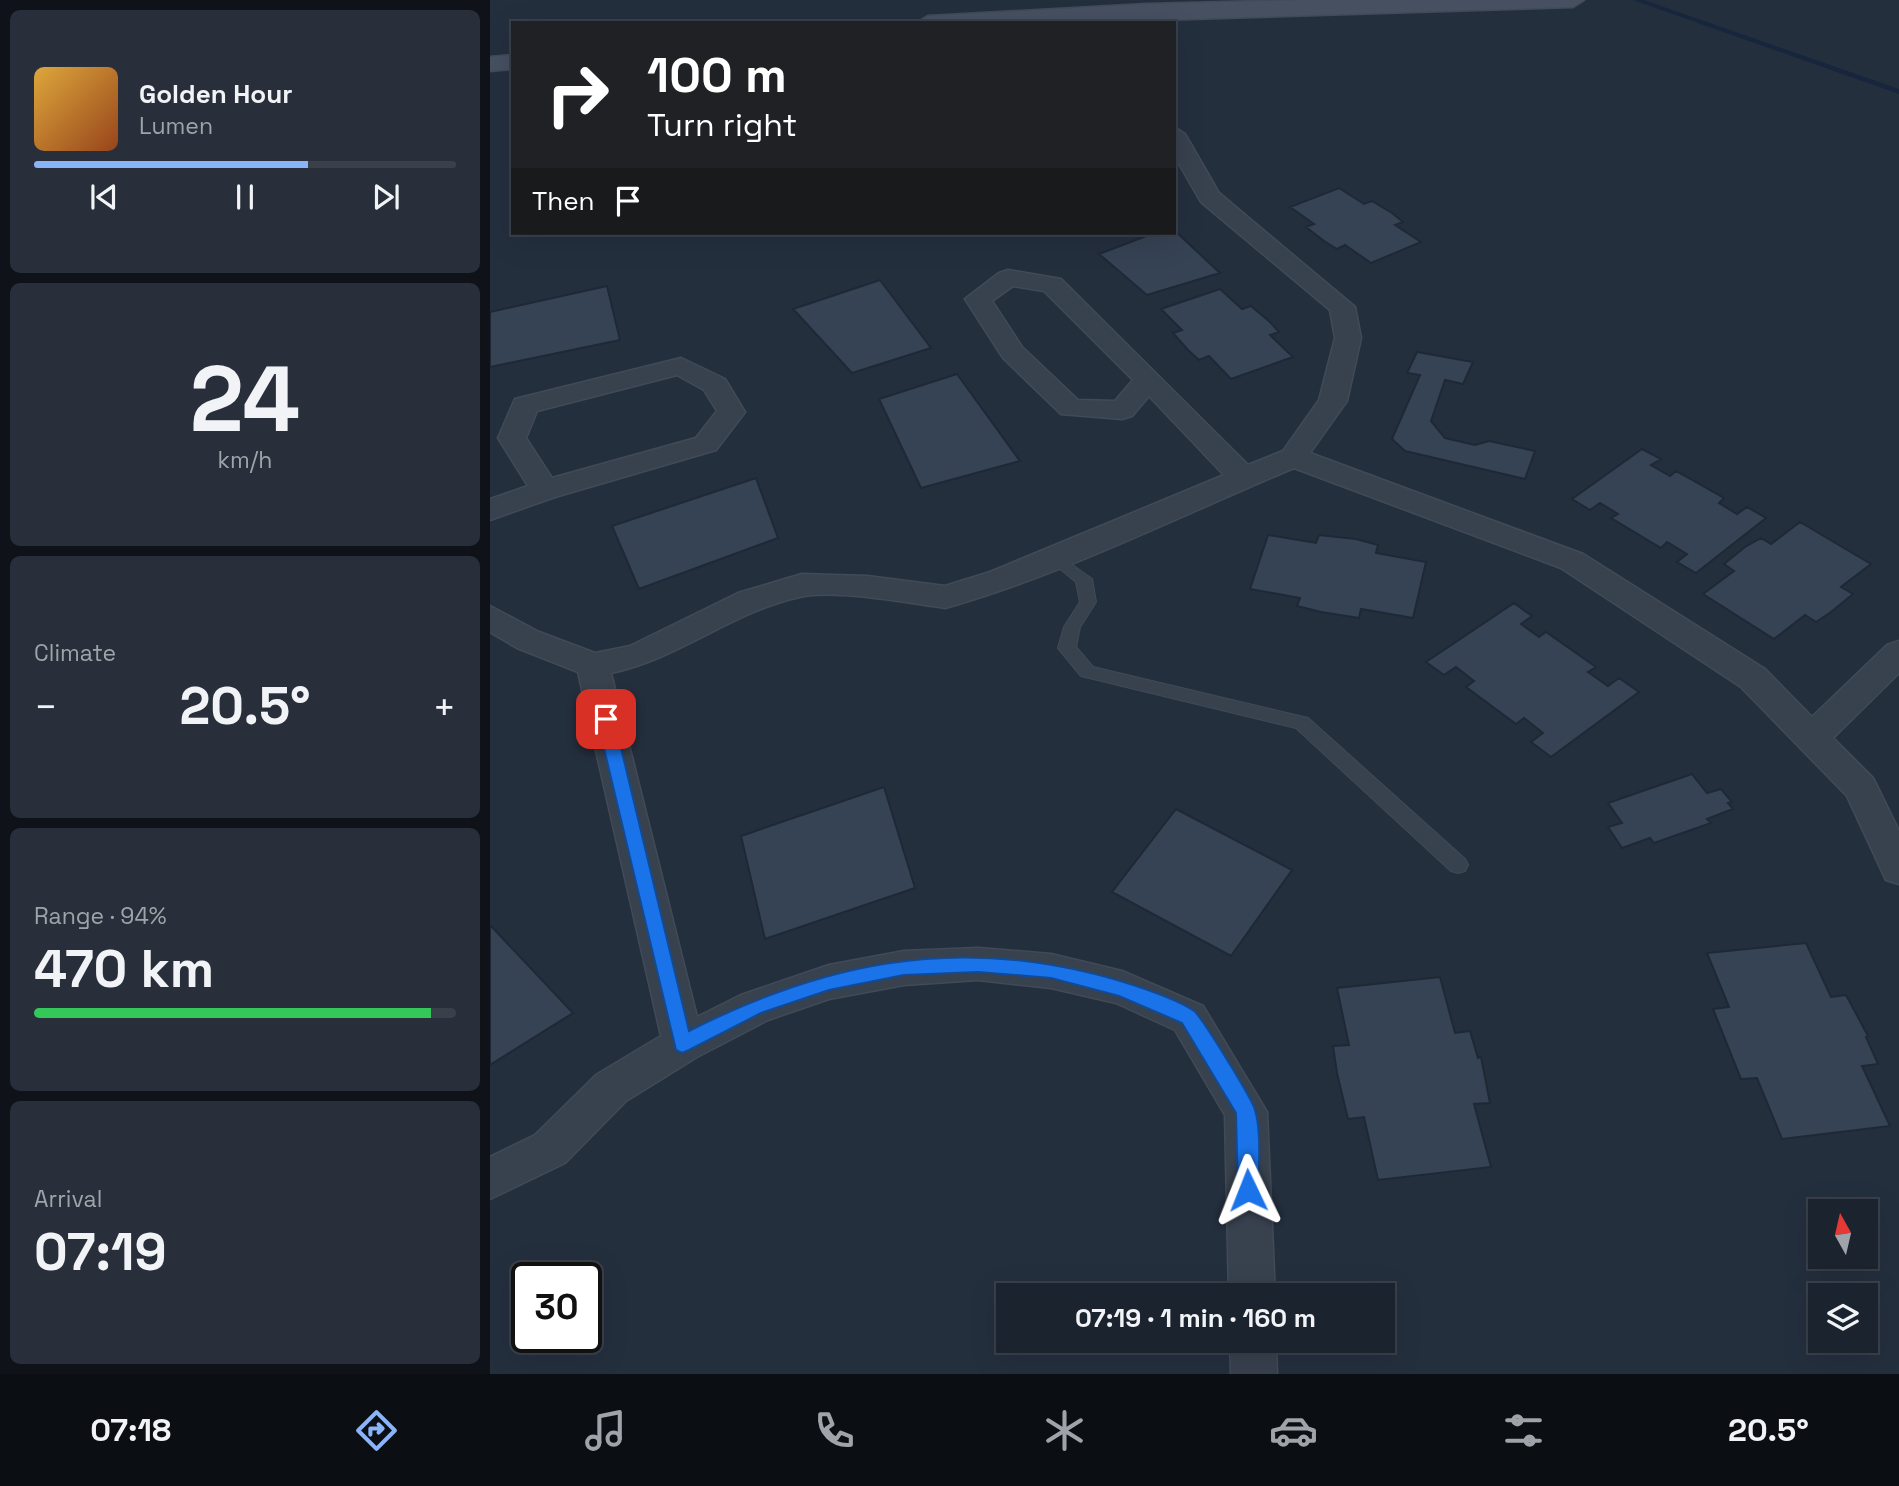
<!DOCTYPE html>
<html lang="en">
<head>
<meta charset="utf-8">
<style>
	:root { --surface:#1b232e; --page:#282f3a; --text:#f1f3f6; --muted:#a0a4aa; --line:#39404a; --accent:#8ab4f8 }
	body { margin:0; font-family:"Space Grotesk",sans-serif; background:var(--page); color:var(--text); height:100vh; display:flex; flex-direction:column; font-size:26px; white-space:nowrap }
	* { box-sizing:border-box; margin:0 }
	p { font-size:23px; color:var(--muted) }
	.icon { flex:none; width:38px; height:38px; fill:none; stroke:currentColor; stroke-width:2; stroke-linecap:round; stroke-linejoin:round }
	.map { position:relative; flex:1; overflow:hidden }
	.details { display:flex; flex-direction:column; gap:10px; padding:10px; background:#0f1319; width:490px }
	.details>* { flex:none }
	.banner { position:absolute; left:21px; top:21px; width:665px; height:214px; border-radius:0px; box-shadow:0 7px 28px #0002,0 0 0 2px var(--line); background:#202124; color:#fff; overflow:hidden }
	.needle { width:46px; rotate:352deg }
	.fabs { position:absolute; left:1318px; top:1199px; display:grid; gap:14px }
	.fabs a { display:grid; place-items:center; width:70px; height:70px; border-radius:0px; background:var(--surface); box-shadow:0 7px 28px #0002,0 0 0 2px var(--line); font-size:35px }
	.speed { position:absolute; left:21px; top:1262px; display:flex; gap:14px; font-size:35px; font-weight:700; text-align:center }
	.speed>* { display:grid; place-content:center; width:91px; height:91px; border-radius:50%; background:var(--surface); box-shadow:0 7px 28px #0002,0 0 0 2px var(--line); line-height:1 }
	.speed .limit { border:4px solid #111; border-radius:10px; background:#fff; color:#111 }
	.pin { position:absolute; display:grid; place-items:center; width:60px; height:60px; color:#fff; margin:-30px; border-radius:14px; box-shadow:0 4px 10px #0006 }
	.me { position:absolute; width:77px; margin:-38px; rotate:358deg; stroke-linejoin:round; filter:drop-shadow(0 0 5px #0008) }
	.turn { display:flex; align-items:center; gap:24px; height:147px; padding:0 21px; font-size:32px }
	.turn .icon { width:91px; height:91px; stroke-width:2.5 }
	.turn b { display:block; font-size:49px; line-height:60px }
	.then { display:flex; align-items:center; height:66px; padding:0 21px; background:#0003; gap:14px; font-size:26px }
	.big { font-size:52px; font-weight:700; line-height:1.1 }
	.details .tile { flex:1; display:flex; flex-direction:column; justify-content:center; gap:10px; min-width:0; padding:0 24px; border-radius:10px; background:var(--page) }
	.details .dial { align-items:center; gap:0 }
	.dial b { font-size:91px; line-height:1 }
	.song { display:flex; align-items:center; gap:21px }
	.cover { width:84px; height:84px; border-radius:10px; background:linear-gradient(135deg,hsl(40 70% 55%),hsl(20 70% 35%)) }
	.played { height:7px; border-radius:4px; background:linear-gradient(90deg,var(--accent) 65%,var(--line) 65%) }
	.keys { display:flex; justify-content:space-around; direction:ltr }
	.heat { display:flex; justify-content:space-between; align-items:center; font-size:38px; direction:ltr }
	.charge { height:10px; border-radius:5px; background:linear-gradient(90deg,#34c759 94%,var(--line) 0) }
	.trip { position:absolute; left:506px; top:1283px; width:399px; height:70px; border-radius:0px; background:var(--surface); box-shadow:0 7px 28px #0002,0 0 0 2px var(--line); font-weight:700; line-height:70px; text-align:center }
	.tab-bar { display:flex; height:112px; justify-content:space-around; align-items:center; background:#0b0e12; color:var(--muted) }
	.tab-bar .icon { width:49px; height:49px }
	.tab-bar .current { color:var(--accent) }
	.tab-bar b { font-size:32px; color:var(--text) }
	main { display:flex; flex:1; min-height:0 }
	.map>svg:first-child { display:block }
</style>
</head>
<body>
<main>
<section class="details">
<div class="tile">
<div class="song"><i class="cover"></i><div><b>Golden Hour</b><p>Lumen</p></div></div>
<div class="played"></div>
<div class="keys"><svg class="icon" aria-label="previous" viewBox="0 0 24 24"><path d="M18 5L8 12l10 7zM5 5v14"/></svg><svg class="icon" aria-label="pause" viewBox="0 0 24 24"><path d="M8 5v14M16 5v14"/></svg><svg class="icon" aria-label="next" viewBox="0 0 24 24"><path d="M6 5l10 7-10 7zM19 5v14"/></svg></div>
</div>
<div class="tile dial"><b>24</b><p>km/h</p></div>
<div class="tile"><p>Climate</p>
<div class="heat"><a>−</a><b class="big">20.5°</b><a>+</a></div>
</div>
<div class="tile"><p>Range · 94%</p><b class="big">470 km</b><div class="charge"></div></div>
<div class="tile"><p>Arrival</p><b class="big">07:19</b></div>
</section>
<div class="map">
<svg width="1409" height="1374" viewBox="0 0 1409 1374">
	<rect width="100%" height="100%" fill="#242f3e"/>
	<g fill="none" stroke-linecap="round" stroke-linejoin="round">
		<!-- stream -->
		<path fill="#17263c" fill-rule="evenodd" d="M1143,0H1154L1409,89V94Z"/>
	</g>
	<!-- building -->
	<path fill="#364354" stroke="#1f2835" stroke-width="2" d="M849,188L874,204L882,201L902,213L913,222L905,225L931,242L881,263L855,245L847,249L834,241L816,227L824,224L800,207Z
		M684,230L730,273L657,295L609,254L664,233H684Z
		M390,280L441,348L362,373L303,309Z
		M117,286L130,340L0,367V312Z
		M730,289L752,309L761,306L780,322L789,332L780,335L803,357L741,379L719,356L709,360L698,350L683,333L692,330L671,309Z
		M927,352L983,362L973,384L955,380L941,421L955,438L985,445L999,441L1045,451L1035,479L915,451L902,439L930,375L917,373Z
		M467,374L530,461L431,488L389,399Z
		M1152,449L1171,459L1161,465L1180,476L1186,471L1204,481L1234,498L1229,503L1247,514L1257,507L1276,518L1206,573L1187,562L1197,554L1177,542L1171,548L1121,518L1128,514L1110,503L1100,510L1082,499Z
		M266,478L288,538L149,589L122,526Z
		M1310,522L1381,564L1351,587L1363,594L1341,612L1326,622L1315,615L1284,639L1213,594L1244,571L1234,564L1255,547L1271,538L1281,544Z
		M778,535L826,543L829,535L866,539L888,545L886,553L936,562L923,618L871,609L869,618L831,612L807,606L810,598L760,589Z
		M1024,603L1042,616L1031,624L1049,637L1056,632L1106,667L1098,672L1118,686L1129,678L1149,692L1061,757L1041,742L1053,733L1034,718L1026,724L976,687L984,681L966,667L954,675L936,662Z
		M1202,774L1217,793L1231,789L1242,802L1238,803L1243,809L1217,819L1221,823L1164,843L1160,838L1132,848L1118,827L1132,823L1118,803Z
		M394,787L425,888L275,939L251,836Z
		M686,809L802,870L741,956L622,892Z
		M0,925L83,1013L0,1065Z
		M1316,943L1341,997L1356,995L1378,1036L1376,1037L1388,1064L1372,1066L1400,1126L1292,1139L1267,1078L1251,1079L1223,1009L1239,1007L1217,953Z
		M950,977L965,1033L980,1031L988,1058L991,1057L1000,1103L984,1104L1001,1167L888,1180L874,1117L858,1119L847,1073L843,1046L859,1045L847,988Z"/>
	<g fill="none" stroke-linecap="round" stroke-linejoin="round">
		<!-- lane casing -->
		<g stroke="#414a57" stroke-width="2">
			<path id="lane" d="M564,552L602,579L606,602L590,627L586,647L603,667L818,718L975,859L978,865L975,871L968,873L961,871L806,728L591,676L568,648L574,627L590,602L586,582L556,557Z"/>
		</g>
		<!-- street casing -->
		<g stroke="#414a57" stroke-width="3">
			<path id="street" d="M684,127L695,134L729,193L865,307L871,338L857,401L820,453L1093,554L1275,669L1322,717L1397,645L1409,641V673L1343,738L1383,778L1409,831V884L1396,880L1357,796L1251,687L1071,568L804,468C689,516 575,574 455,608C418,603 345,589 310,597C243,611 189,659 121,673L207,1017L251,995L339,965L414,951L488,948L561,954L632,971L713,1006L777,1112L785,1295H739L735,1115L685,1030L626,1003L561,988L488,980L414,985L339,999L278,1020L207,1057L136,1101L75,1163L0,1199V1157L45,1135L106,1075L171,1036L88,672L27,648L0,632V606L49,632L105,653L140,646L248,593L312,574L377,576L455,586L500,572L734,475L659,396L642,416L632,419L571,414L513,358L475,299L509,273L518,270L571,279L758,465L793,451L829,400L845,338L840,310L711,202L684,155ZM523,286L554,291L643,380L625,401L588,400L532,347L502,301Z
				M191,358L235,379L255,412L226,450L65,497L0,520V499L38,486L8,438L25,399ZM187,375L214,390L227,411L206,438L62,478L36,438L47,411Z
				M740,1340H786L787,1374H741Z"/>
		</g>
		<!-- secondary casing -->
		<g stroke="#414a57" stroke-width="3">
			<path id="secondary" d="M814,0H1094L1083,7L570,23H426L438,16L656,4Z
				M23,55V69L0,71V57Z"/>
		</g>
		<!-- lane -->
		<use href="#lane" fill="#38414e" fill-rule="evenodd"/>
		<!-- street -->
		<use href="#street" fill="#38414e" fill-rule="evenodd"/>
		<!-- secondary -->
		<use href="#secondary" fill="#465061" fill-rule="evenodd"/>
	</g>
	<!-- route -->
	<path fill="#1a73e8" stroke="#114b97" stroke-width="2" d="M116,713L124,719L199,1031C332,964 458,937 605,974C629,980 685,997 704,1011C711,1016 763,1100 765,1110C772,1134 768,1166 769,1190L766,1197L758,1200L751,1197L748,1190L746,1113L692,1023L629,996L561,978L488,972L414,975L339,990L271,1013L199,1050L192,1053L186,1050L107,719Z"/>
</svg>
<div class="fabs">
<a><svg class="needle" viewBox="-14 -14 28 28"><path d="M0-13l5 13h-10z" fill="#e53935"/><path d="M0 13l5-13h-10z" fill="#a0a4aa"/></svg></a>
<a><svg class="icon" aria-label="layers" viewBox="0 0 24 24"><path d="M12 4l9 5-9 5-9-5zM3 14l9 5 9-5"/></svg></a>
</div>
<div class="speed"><div class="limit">30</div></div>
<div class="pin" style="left:116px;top:719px;background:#d93025"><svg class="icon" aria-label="arrive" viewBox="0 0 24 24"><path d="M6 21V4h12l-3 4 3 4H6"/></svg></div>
<svg class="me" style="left:758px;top:1190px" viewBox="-20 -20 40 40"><path d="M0-17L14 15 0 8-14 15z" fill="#1a73e8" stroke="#fff" stroke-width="4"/></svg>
<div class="trip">07:19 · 1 min · 160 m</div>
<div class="banner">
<div class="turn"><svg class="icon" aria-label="right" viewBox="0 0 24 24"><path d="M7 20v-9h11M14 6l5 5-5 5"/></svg><div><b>100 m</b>Turn right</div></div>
<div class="then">Then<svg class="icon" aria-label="arrive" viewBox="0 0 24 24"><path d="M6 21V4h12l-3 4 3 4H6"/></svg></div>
</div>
</div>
</main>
<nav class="tab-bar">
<b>07:18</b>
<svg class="icon current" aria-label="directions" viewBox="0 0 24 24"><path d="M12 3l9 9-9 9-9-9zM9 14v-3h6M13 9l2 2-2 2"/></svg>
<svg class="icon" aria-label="music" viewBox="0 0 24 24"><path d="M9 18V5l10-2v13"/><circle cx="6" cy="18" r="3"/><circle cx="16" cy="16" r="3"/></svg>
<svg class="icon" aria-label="phone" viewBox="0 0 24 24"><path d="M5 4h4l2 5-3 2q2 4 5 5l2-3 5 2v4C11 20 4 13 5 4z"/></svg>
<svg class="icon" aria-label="climate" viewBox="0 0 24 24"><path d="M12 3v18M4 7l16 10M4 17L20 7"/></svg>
<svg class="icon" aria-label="car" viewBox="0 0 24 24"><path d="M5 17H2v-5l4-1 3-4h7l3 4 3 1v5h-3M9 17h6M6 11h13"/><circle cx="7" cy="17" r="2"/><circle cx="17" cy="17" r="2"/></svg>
<svg class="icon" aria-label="filters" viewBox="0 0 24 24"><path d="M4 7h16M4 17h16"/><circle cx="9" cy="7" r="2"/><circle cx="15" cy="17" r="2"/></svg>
<b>20.5°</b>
</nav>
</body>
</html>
